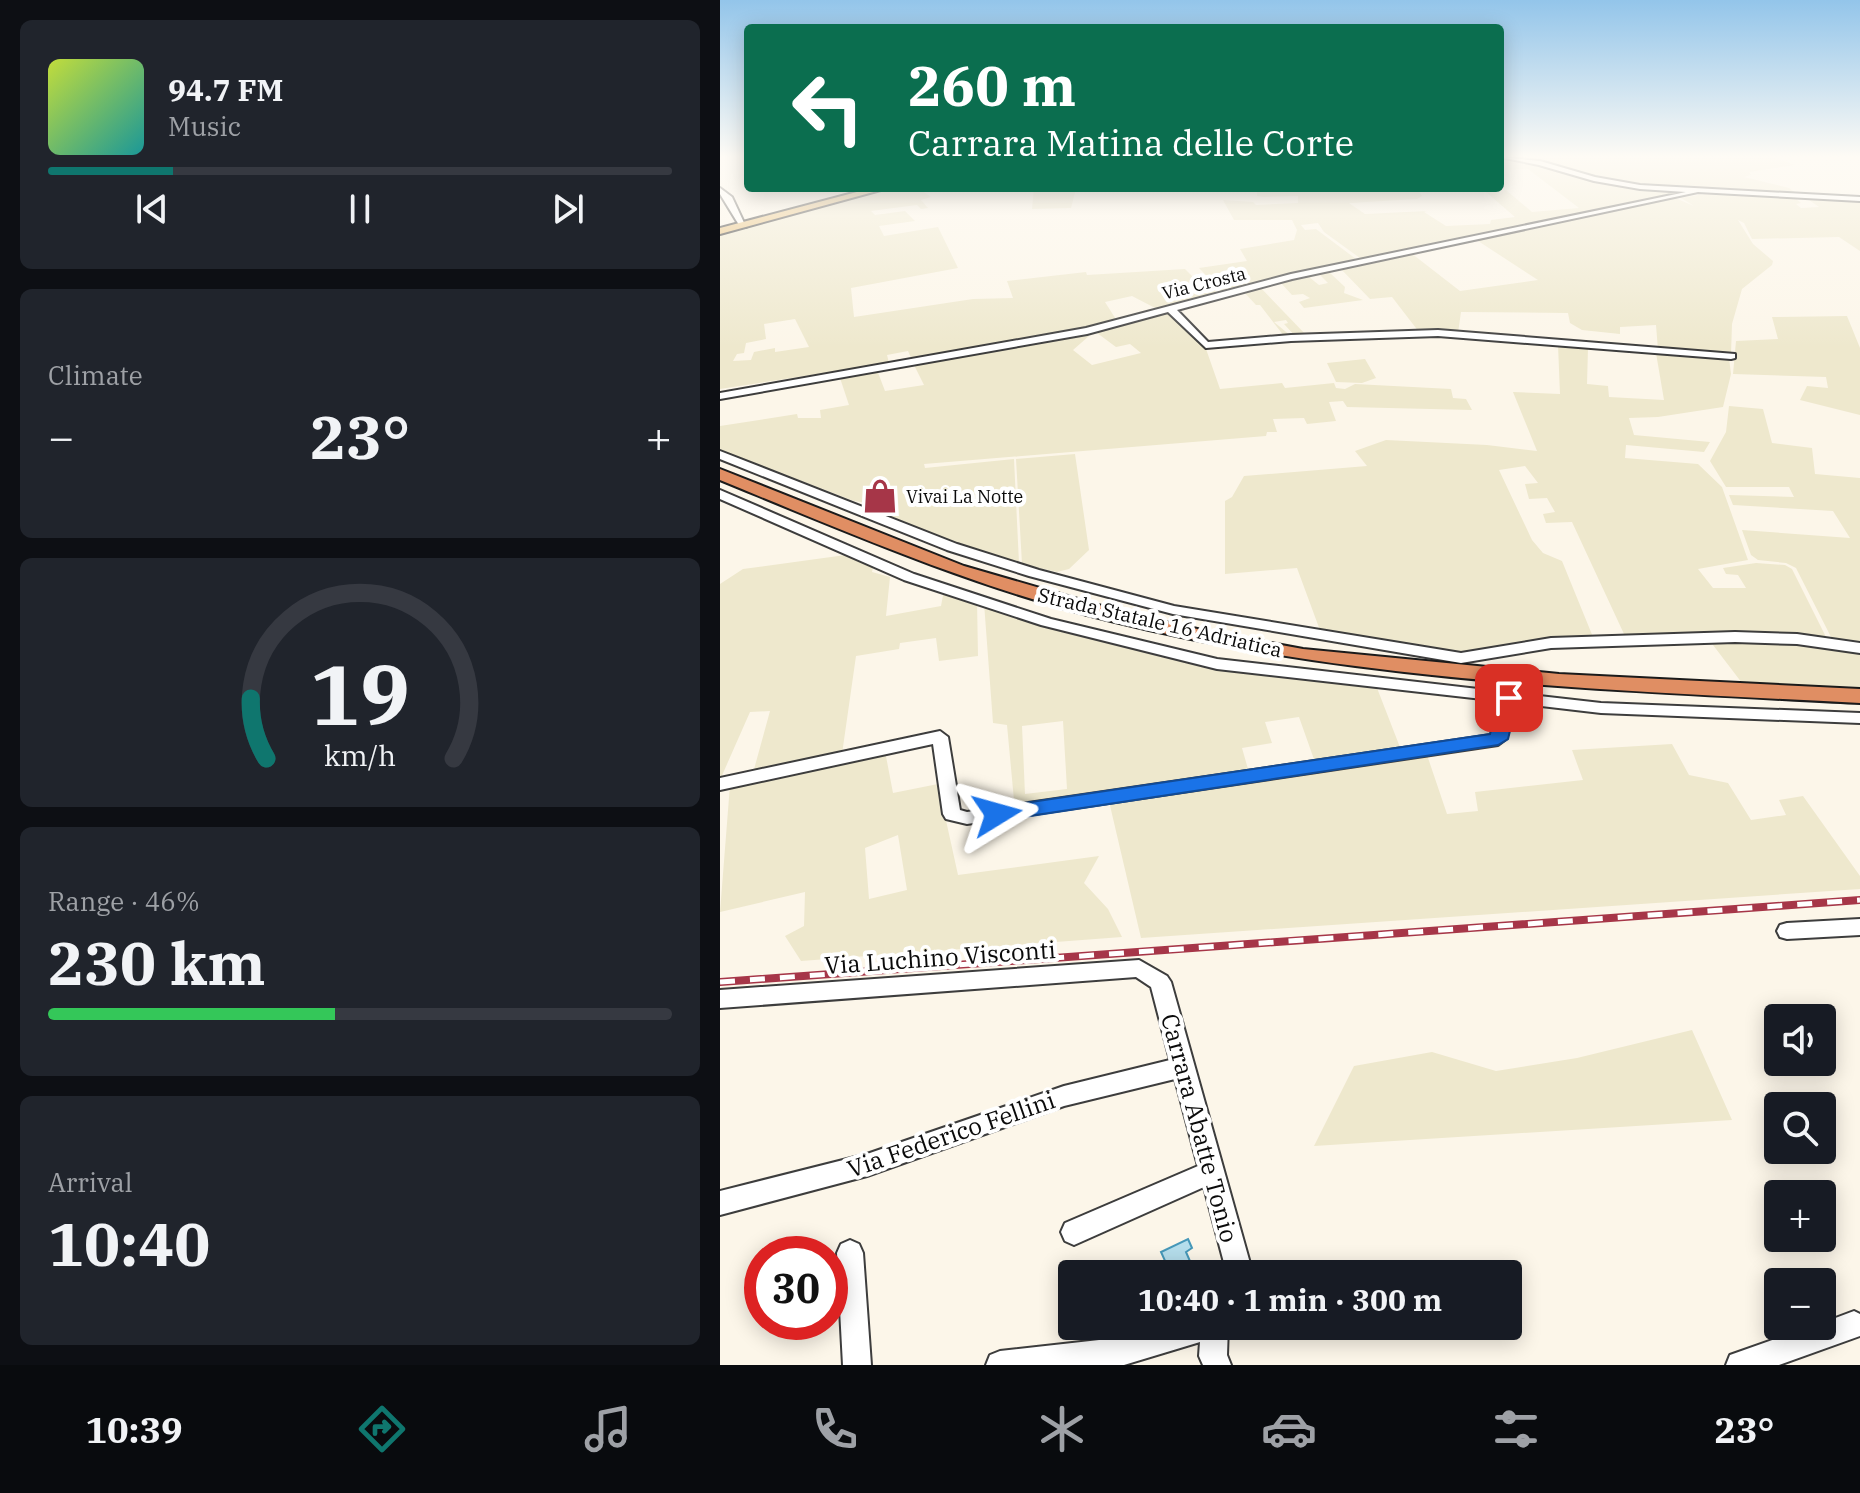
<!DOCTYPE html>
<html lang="en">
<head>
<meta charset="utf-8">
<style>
	:root { --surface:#171b24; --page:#20242c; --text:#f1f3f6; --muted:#9ea1a6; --line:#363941; --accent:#0f766e }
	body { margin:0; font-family:"IBM Plex Serif",serif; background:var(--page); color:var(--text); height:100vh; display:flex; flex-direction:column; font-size:30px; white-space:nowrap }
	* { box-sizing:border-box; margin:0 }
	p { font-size:26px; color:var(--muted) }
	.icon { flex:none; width:44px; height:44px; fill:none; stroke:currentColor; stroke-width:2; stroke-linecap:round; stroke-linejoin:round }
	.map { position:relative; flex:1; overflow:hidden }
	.side { display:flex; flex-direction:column; gap:20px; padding:20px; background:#0d0f14; width:720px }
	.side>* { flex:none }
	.hud { position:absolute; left:24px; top:24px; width:760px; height:168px; border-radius:8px; box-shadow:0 4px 20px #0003; background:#0b6e4f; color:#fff; overflow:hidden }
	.tools { position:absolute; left:1044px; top:1004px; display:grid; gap:16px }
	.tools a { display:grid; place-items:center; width:72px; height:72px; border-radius:8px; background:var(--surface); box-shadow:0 4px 20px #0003; font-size:40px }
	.speed { position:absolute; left:24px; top:1236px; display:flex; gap:16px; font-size:40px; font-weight:700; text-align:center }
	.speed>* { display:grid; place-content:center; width:104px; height:104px; border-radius:50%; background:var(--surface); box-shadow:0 4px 20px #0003; line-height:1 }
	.speed .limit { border:12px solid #d22; background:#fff; color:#111 }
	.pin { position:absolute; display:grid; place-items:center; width:68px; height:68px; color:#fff; margin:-34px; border-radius:16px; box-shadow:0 4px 12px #0006 }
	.me { position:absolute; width:88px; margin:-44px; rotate:82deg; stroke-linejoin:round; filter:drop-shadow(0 0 6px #0008) }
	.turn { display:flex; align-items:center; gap:28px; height:168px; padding:0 32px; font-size:36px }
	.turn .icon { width:104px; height:104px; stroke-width:2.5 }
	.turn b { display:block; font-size:56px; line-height:68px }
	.big { font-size:60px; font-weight:700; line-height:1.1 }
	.side .widget { flex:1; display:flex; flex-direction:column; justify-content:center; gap:12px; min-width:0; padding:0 28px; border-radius:12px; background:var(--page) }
	.side .dial { align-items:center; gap:0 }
	.dial svg { height:208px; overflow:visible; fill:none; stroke:var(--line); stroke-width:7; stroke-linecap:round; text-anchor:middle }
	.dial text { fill:var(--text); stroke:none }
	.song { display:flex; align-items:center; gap:24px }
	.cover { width:96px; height:96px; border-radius:12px; background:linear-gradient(135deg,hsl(70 70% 55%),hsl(180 70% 35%)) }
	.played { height:8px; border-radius:4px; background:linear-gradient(90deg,var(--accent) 20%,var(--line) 20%) }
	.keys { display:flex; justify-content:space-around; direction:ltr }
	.heat { display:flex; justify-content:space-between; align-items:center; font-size:44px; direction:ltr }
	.charge { height:12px; border-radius:6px; background:linear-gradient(90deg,#34c759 46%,var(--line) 0) }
	.trip { position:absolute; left:338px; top:1260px; width:464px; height:80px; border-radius:8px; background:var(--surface); box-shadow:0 4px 20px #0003; font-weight:700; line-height:80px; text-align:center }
	.tab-bar { display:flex; height:128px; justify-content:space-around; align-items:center; background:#090b0e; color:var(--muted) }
	.tab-bar .icon { width:56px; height:56px }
	.tab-bar .on { color:var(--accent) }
	.tab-bar b { font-size:36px; color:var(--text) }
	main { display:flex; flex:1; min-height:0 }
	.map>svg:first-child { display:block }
</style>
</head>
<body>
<main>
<section class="side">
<div class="widget">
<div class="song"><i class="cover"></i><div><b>94.7 FM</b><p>Music</p></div></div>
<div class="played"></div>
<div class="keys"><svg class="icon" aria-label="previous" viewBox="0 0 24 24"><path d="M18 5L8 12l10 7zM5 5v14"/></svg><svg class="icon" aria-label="pause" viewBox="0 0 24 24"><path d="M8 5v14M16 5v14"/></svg><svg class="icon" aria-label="next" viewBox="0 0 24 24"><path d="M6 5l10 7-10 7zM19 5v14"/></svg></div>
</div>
<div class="widget"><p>Climate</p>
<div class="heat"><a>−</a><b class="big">23°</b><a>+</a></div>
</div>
<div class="widget dial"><svg viewBox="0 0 100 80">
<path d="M14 69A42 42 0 1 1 86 69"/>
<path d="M14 69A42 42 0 0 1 8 46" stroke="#0f766e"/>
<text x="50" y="56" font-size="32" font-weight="700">19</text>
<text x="50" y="72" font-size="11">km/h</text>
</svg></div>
<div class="widget"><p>Range · 46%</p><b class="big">230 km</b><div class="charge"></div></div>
<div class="widget"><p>Arrival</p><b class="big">10:40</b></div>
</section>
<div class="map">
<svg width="1140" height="1365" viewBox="0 0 1140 1365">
	<rect width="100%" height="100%" fill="#fcf6e9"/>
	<!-- farmland -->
	<path fill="#eee8cd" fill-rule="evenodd" d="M780,157H1052L1075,165L1029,172L1031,175L1024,177L1069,188L1074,192L1069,193L1081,203L1076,204L1081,208L1099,207L1085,197L1140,201V251L1119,237L1032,239L1024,223L1018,220L1033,244L1053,261L1052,265L1022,289L1012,324L1011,354L938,350L936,325L900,327V334L862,330L850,323L848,313L741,312L738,333L699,332L672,297L650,299L620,268L691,253L740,291L818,280L755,239L955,198L974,206L961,198L984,194L1031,193L961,191L964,193L644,261L604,232L598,223L581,225L585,230L596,229L640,262L503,293L479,268L527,261L520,249L574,240L577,230L572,220H514L503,200L533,202L536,205L578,203V196L544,197L537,196V191L697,188L702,196L697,199L629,203L645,214L707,211L704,212L726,226L770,224L771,220L795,217L766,192L786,190L812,212L859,208L808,169L780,170Z
		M169,188H198L211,197L201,200L208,208L201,209L197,205L151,211L155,215L185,211L195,221L159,226L164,236L218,227L238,268L131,288L134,317L253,299L293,298L287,281L366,272L367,275L465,269L483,287H491L498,294L439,310L412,296L385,302L397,321L356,332L192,360L188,351L167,355L169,363L0,389V234ZM75,319L89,347L55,352V348L34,352L31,360L13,361L17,354L24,353L26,343L46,339L44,324Z
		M314,188H356L351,208L312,209Z
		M609,272L625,287L624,293L643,300L584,308L579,302L590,298L583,294L572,295L561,283L589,277L599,285L608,283L599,274Z
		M540,287L588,337H576L564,324L568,323L566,320L554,322L571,336H564L540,305H536L523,291Z
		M445,311L485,346L500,389L562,383L565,388L614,383L616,388L625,389L635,384L731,389L733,398L746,399L752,410L627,407L623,401L609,402L616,421L587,424L584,418L553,419L557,432H547L546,436L204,464L205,468L294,459L299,563L237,543L145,506L147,503L134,501L0,450V426L77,414L78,418H101L100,410L129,405L119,375L157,370L165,391L204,385L193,363L365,332L369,336L353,350L372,365L421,353L410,344L396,347L373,330Z
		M1127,316L1140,348V415L1080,400L1087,386L1108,388L1106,377L1013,374L1016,341L1058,339L1052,317Z
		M838,345L868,348L867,384L888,386L889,397L944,400L936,353L1009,358L1011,374L1003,407L938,417L909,418L914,435L990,442L984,452L906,445L905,458L978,464L1002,487L1028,560L978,569L993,588H1026L1018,575L1006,574L1003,568L1036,563L1065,565L1072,569L1106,637L1028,633L904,634L852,522L826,523L823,514L835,512L827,498L809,499L805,484L818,483L805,466L779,470L812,540L823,553L842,561L873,637L743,654L601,633L577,568L505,574V501L512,497L524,476L647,466L635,451L666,440L767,445L817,451L793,392L840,394Z
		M645,359L656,378L642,383L616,382L607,363Z
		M1009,406L1043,409L1052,443L1092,448L1095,474L1140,478V645L1112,639L1076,568L1066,563L1038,560L1031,555L1022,530L1130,538L1113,511L1013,505L1009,495L1074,497L1069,487H1006L990,461L1006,432Z
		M355,454L369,550L349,569L337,572L302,564L296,459Z
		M140,553L155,558L152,572L170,577L166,616L221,606L224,590L257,601L258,656L219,661L216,638L180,643L179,649L136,656L122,754L33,773L50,711L30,712L0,780V584L23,569Z
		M264,603L495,664L657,688L683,755L706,752L727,814L758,811L755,792L863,780L852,750L952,744L969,775L1008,783L1031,820L1066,815L1059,800L1083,796L1140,876V889L421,938L388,797L295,811L287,725L273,723ZM579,717L596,765L530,776L522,748L552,743L545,722ZM343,721L347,789L305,794L302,726Z
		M994,641H1074L1140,652V687L1022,683L993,645Z
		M165,751L173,793L218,784L238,875L379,856L364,883L388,909L402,937L81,961L65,936L84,926L85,892L0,912L10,785ZM178,835L187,890L149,899L145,848Z
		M972,1030L1012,1120L594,1146L634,1066L712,1052L776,1071L857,1058Z"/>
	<!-- water -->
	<path fill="#b5deec" stroke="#4698b9" stroke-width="2" d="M468,1239L472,1248L466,1252L473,1268L462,1274H451L441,1252Z"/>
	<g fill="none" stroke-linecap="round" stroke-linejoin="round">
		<!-- minor casing -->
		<g stroke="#3d3d3d" stroke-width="4">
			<path id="minor" d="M780,157L820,161L875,177L920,185L1140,197V201L978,192L572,279L457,310L488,342L571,335L718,330L1015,354V358L1011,359L718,336L571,341L486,348L448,312L367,334L0,399V393L366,328L571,274L966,192L920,189L874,181L819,165Z
				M0,188L12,197L26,227L19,225L0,194Z
				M0,451L237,544L319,570L454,606L741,653L831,638L1015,632L1077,634L1140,643V653L1077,644L1015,642L831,648L741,663L453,614L309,576L227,550L0,459Z
				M0,490L194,574L331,619L497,659L881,703L1140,713V723L881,713L796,703L786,739L778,745L247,824L226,819L223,814L213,744L0,790V778L220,731L228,737L240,810L247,812L771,735L780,701L497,669L321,625L184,580L0,499Z
				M1140,919V935L1067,939L1060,937L1057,931L1060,925L1067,923Z
				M419,960L447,976L451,982L533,1274H507L484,1187L354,1245L345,1241L341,1232L345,1223L478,1166L455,1079L344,1106L147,1176L0,1215V1191L147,1154L344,1086L450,1060L431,987L416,977L0,1008V990Z
				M130,1240L139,1244L143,1253L151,1365H123L117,1253L121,1244Z
				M1134,1311L1140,1314V1336L1059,1365H1006L1010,1355L1092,1326H1102V1323Z
				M446,1326H508L507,1355L511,1365H483L479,1356L480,1342L404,1365H266L270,1355L280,1351L415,1336Z"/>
		</g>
		<!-- major casing -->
		<g stroke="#1b1b1b" stroke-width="4">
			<path id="major" d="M152,188H168L0,234V228Z"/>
		</g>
		<!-- highway casing -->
		<g stroke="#1b1b1b" stroke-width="4">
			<path id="highway" d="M0,469L244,566L399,611L486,631L583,649L839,674L1140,689V703C889,690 636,682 391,621C256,588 129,533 0,480Z"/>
		</g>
		<!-- minor -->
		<use href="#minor" fill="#fff" fill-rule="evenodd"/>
		<!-- major -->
		<use href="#major" fill="#e5bb70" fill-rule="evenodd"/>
		<!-- highway -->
		<use href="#highway" fill="#e08e63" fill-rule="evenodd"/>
		<!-- rail casing -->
		<g stroke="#a63648" stroke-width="8">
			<path id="rail" d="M0,982L1140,900"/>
		</g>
		<!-- rail -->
		<use href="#rail" stroke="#fff" stroke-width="5" stroke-dasharray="15" stroke-linecap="butt"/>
	</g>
	<!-- sky -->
	<linearGradient id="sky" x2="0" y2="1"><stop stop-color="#93c5ea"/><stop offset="0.45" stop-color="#fefbf5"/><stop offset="1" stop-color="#fefbf5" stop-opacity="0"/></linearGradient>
	<rect width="1140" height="348" fill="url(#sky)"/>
	<!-- route -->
	<path fill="#1a73e8" stroke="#114b97" stroke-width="2" d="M789,692L798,698L788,739L778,745L277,821L269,819L266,814L269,809L277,807L770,734L780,698Z"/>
	<!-- icons -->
	<defs>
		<g id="shop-bare" transform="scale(2.76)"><path d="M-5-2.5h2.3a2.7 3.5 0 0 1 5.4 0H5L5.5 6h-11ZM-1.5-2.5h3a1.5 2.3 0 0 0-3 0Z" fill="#a63648" stroke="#fff" stroke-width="2.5" paint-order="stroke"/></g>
	</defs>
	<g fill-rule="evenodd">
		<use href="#shop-bare" x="160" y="496"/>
	</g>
	<g text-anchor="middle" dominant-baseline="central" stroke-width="8" stroke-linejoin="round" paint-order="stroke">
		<!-- far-street labels -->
		<g font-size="18" fill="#0a0a0a" stroke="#fff">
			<text transform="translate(484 283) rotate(-14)">Via Crosta</text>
		</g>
		<!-- far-poi labels -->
		<g font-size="18" fill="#0a0a0a" stroke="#fff" text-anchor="start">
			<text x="186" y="496">Vivai La Notte</text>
		</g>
		<!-- street labels -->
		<g font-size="20" fill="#0a0a0a" stroke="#fff">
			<text transform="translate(440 622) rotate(13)">Strada Statale 16 Adriatica</text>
		</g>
		<!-- near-street labels -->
		<g font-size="24" fill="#0a0a0a" stroke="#fff">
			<text transform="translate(220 957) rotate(-4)">Via Luchino Visconti</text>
			<text transform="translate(480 1128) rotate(75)">Carrara Abatte Tonio</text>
			<text transform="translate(231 1134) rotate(-19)">Via Federico Fellini</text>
		</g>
	</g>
</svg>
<div class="tools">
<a><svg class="icon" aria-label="sound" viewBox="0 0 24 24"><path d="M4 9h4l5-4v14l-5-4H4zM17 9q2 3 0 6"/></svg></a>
<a><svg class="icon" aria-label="search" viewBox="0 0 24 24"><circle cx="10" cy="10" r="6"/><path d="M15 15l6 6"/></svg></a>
<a>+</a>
<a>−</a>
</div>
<div class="speed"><div class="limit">30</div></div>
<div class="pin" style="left:789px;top:698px;background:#d93025"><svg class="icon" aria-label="arrive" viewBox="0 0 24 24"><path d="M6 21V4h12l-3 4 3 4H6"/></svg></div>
<svg class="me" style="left:277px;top:814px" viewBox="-20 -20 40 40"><path d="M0-17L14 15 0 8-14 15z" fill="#1a73e8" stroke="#fff" stroke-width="4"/></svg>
<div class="trip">10:40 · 1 min · 300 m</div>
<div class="hud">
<div class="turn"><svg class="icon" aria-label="left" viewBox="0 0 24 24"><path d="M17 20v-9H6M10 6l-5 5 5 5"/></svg><div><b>260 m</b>Carrara Matina delle Corte</div></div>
</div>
</div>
</main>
<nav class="tab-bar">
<b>10:39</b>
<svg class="icon on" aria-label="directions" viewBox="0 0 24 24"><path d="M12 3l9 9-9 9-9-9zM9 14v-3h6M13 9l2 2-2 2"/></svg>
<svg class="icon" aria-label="music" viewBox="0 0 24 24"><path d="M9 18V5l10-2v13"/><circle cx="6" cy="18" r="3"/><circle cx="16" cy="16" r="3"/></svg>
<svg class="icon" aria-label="phone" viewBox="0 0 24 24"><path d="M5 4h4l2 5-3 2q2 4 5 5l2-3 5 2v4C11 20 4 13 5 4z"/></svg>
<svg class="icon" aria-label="climate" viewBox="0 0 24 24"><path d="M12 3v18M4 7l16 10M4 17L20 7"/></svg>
<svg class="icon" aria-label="car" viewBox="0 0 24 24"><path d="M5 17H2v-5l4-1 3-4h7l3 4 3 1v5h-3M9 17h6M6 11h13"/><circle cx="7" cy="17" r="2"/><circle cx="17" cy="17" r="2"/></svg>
<svg class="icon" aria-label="filters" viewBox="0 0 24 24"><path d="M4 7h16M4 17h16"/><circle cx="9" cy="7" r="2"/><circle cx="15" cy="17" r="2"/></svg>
<b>23°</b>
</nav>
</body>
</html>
